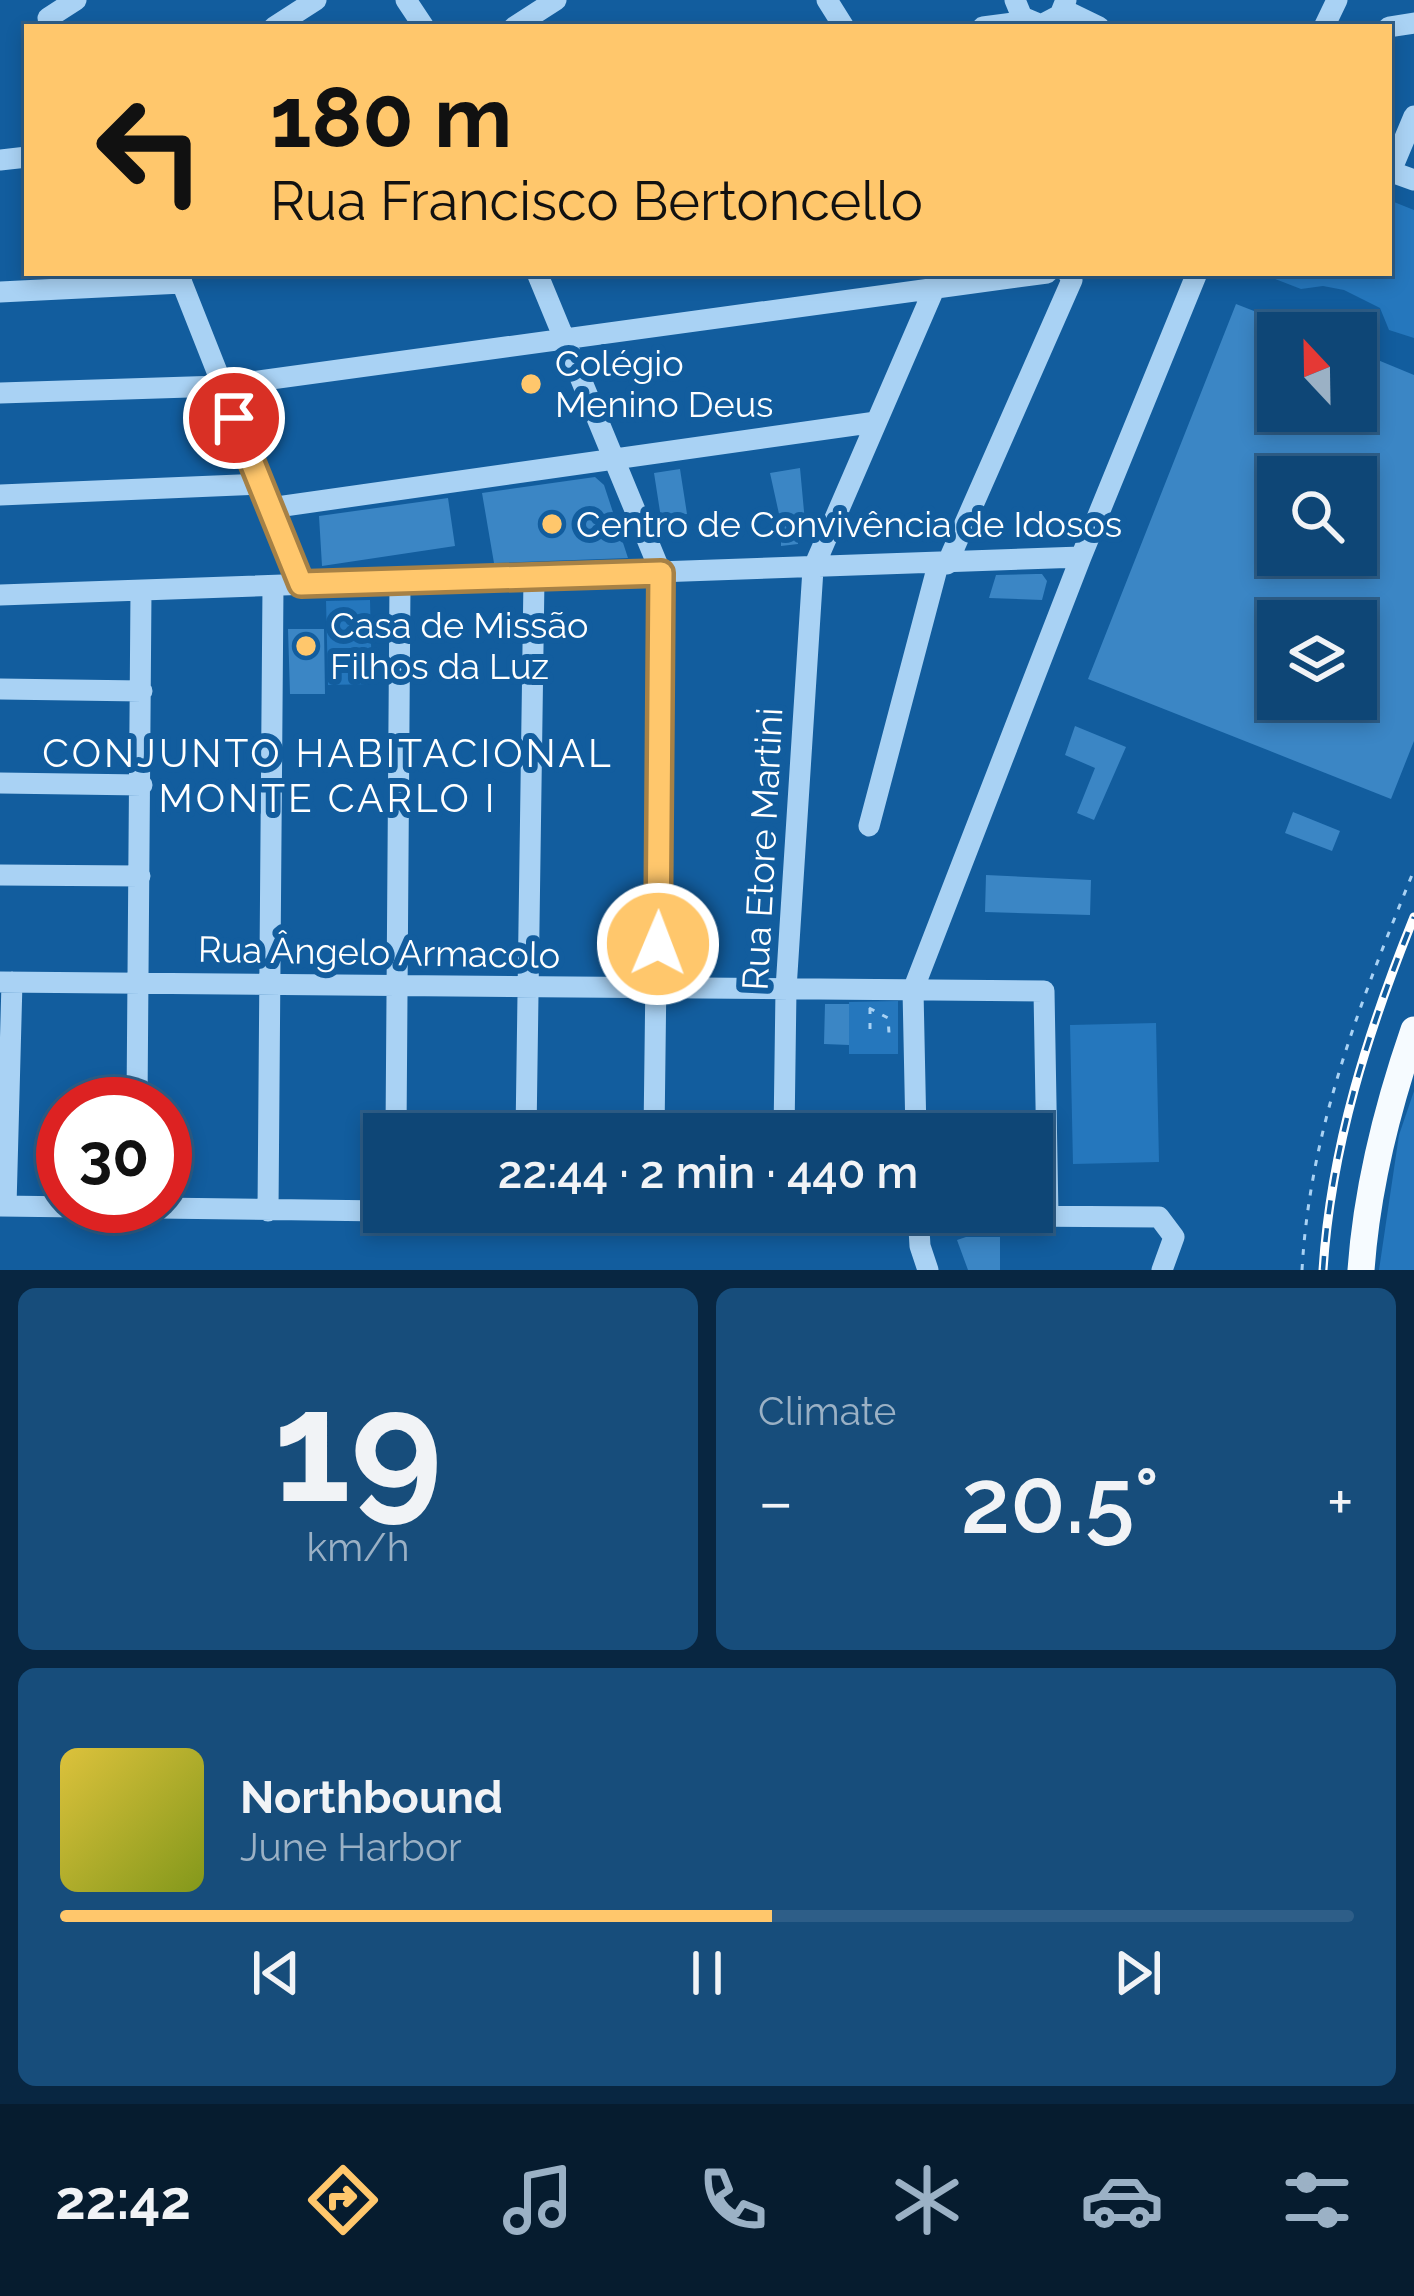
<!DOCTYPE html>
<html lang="en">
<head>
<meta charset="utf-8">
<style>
	:root { --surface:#0e4676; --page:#174d7b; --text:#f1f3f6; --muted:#9bb1c5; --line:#2e5e88; --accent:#ffc76c }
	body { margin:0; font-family:Raleway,sans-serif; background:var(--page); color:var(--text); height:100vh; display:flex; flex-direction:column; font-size:45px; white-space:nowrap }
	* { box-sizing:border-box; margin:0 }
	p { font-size:39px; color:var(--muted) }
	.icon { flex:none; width:66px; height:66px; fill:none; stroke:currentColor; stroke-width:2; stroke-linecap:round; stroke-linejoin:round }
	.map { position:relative; height:1270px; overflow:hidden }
	.details { display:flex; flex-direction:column; gap:18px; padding:18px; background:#082641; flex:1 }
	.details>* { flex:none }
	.hud { position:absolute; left:24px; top:24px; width:1368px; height:252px; border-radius:0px; box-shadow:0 6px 18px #0003,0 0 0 3px var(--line); background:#ffc76c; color:#111; overflow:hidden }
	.needle { width:78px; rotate:338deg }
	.tools { position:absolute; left:1257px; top:312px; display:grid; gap:24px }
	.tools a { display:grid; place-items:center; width:120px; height:120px; border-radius:0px; background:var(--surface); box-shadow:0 6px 18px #0003,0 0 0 3px var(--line); font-size:60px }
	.speed { position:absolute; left:36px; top:1077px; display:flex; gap:24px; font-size:60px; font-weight:700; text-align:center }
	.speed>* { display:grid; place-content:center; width:156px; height:156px; border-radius:50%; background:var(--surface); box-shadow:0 6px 18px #0003,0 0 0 3px var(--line); line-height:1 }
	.speed .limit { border:18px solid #d22; background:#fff; color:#111 }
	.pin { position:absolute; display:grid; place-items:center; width:102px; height:102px; color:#fff; margin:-51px; border:6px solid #fff; border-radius:50%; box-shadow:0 3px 12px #0007 }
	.me { position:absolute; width:132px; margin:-66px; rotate:1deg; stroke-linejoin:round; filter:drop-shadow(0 0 9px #0008) }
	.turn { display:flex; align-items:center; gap:42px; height:252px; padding:0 48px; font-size:54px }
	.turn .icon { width:156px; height:156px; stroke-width:2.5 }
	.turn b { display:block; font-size:84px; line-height:102px }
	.big { font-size:90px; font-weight:600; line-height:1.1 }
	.details .widget { flex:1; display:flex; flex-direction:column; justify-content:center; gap:18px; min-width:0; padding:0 42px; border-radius:18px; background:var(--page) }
	.details .dial { align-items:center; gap:0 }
	.dial b { font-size:156px; line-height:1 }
	.song { display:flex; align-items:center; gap:36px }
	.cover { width:144px; height:144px; border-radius:18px; background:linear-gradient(135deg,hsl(50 70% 55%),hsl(70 70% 35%)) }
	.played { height:12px; border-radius:6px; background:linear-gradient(90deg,var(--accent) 55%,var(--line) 55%) }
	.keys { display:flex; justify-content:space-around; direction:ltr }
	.heat { display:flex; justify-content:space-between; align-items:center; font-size:66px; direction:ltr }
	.details .tiles { flex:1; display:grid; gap:18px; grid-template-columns:1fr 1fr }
	.widget:last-child { grid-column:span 2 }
	.trip { position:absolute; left:363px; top:1113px; width:690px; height:120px; border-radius:0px; background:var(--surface); box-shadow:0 6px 18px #0003,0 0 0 3px var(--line); font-weight:600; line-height:120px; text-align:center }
	.tabs { display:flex; height:192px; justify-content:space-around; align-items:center; background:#061c2f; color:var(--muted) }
	.tabs .icon { width:84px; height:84px }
	.tabs .selected { color:var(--accent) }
	.tabs b { font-size:54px; color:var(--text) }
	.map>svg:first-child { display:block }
</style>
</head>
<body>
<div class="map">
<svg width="1414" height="1270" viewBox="0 0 1414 1270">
	<rect width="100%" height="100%" fill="#125d9e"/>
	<!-- green -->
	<path fill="#2577bd" d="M1389,200L1414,210V338L1389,330L1380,308L1344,290L1323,286L1301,289L1260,273H1389Z
		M370,600L372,684L328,685L326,601Z
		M898,1001V1054H849V1002Z
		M1156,1023L1159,1162L1073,1164L1070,1025Z
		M1414,1091V1270H1379L1399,1135Z"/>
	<!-- building -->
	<path fill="#3b86c5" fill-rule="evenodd" d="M1236,304L1308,332L1278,333V411H1356V351L1414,375V741L1391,799L1088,679ZM1278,477H1356V555H1278ZM1278,621H1356V699H1278Z
		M207,401L216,411L230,445L200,443V402Z
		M800,468L805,522H797L798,544L781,546V523L770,473Z
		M680,469L687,514L661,518L654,473Z
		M595,477L604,485L628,558L494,563L482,493Z
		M448,498L455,546L322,566L319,516Z
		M1036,574H1042L1047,581L1042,600L989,598L996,575Z
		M288,629H324L325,694H290Z
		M1075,726L1126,747L1094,820L1077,813L1095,768L1065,755Z
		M1293,812L1340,831L1332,851L1285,833Z
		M986,875L1091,880L1090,915L985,912Z
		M825,1004H849V1045L824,1044Z
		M966,1237H1000V1270H968L957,1240Z"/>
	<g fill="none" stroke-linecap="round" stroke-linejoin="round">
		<!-- path -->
		<path stroke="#a9d2f4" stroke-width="3" stroke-dasharray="6 9" stroke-linecap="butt" d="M869,1008L888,1018L889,1033L897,1032
			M870,1008V1030
			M1302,1270C1310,1127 1361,1001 1414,870"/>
		<!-- minor -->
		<path stroke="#a9d2f4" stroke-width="21" d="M406,0L424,27
			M827,0L844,27
			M1015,0L1022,17L1041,25L1060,15L1066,0
			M1064,10L1099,27
			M48,18L76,0
			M274,27L316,0
			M514,27L556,0
			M983,27L1028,21
			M1324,27L1337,0
			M1389,27L1414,23
			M0,160L27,157
			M1389,171L1414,180
			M1391,171L1414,116
			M178,273L301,584
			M537,273L661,573L654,1134
			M0,292L182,283
			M0,393L221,386L1047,273
			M0,495L260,484
			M270,508L876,422
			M947,564L1072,280L1068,273
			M0,595L1081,557
			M0,689L142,691
			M0,783L142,785
			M869,826L938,565
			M0,875L140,876
			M0,982L1044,991L1048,1216
			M137,1104L141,591
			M396,1134L400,582
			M526,1134L534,578
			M784,1134L786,989L813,569L941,273
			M916,1134L913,990L1081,557L1197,273
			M0,1206L384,1211
			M6,1206L12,982
			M268,1211L273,586
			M491,1212L1159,1217L1174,1237L1162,1270
			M918,1212L920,1246L928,1270"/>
		<!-- major -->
		<path stroke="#f6fbff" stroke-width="27" d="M1361,1270C1367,1187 1387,1108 1414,1030"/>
		<!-- rail casing -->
		<g stroke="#fff" stroke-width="9">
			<path id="rail" d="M1323,1270C1331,1146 1368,1031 1414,917"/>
		</g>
		<!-- rail -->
		<use href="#rail" stroke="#125d9e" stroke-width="4.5" stroke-dasharray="14" stroke-linecap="butt"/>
	</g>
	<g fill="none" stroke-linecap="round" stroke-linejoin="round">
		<!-- route casing -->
		<g stroke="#a68146" stroke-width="30">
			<path id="route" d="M234,418L301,584L661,573L658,944"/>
		</g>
		<!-- route -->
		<use href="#route" stroke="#ffc76c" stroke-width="21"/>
	</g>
	<!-- markers -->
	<g fill="#ffc76c" stroke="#125d9e" stroke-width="4.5">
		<circle cx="531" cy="384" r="12"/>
		<circle cx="552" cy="524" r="12"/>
		<circle cx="306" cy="646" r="12"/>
	</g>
	<g text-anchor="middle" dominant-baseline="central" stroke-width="12" stroke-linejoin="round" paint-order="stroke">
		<!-- poi labels -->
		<g font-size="36" fill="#fff" stroke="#125d9e" text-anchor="start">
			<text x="555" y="363">Colégio<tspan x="555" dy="41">Menino Deus</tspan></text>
			<text x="576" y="524">Centro de Convivência de Idosos</text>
			<text x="330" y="625">Casa de Missão<tspan x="330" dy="41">Filhos da Luz</tspan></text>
		</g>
		<!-- street labels -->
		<g font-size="36" fill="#fff" stroke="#125d9e">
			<text transform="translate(762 849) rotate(-87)">Rua Etore Martini</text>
			<text transform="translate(379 952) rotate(1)">Rua Ângelo Armacolo</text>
		</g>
		<!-- neighbourhood labels -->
		<g font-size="39" letter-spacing="3" fill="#fff" stroke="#125d9e">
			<text x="328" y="753">CONJUNTO HABITACIONAL<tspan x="328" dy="45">MONTE CARLO I</tspan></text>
		</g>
	</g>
</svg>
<div class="tools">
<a><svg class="needle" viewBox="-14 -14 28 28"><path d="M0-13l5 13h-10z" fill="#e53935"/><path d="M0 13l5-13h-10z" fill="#9bb1c5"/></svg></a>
<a><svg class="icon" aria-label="search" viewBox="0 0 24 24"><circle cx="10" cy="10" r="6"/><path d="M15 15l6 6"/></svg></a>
<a><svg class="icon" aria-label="layers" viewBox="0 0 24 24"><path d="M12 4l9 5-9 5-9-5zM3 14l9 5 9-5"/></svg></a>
</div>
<div class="speed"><div class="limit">30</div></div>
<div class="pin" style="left:234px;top:418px;background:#d93025"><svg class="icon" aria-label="arrive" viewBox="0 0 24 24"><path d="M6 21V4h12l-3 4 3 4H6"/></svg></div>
<svg class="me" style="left:658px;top:944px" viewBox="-20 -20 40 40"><circle r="17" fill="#ffc76c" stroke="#fff" stroke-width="3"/><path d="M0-11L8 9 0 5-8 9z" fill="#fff"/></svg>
<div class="trip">22:44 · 2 min · 440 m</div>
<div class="hud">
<div class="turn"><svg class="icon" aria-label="left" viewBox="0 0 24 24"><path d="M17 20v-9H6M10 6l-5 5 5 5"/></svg><div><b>180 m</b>Rua Francisco Bertoncello</div></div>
</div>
</div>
<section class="details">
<div class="tiles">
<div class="widget dial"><b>19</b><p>km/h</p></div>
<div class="widget"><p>Climate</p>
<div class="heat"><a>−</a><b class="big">20.5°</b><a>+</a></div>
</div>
<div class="widget">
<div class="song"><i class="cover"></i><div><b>Northbound</b><p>June Harbor</p></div></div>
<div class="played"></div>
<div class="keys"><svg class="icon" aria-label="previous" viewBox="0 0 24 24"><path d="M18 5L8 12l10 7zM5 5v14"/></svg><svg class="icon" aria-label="pause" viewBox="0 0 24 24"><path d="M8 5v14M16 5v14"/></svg><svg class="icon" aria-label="next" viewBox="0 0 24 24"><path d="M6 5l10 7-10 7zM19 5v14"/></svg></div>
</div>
</div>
</section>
<nav class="tabs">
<b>22:42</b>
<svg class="icon selected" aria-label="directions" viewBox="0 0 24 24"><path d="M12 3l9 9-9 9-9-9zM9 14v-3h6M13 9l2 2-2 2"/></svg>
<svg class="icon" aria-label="music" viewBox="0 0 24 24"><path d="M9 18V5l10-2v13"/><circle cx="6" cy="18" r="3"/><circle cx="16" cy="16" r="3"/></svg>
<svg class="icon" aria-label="phone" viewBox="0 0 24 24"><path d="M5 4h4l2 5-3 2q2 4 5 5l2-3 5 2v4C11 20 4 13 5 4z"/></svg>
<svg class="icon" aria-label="climate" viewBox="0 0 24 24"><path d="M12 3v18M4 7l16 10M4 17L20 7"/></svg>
<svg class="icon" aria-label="car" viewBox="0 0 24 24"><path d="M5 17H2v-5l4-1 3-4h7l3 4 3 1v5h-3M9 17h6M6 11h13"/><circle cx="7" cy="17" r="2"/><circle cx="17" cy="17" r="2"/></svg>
<svg class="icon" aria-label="filters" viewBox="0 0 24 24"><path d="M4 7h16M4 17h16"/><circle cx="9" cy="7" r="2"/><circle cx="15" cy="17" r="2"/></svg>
</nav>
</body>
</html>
